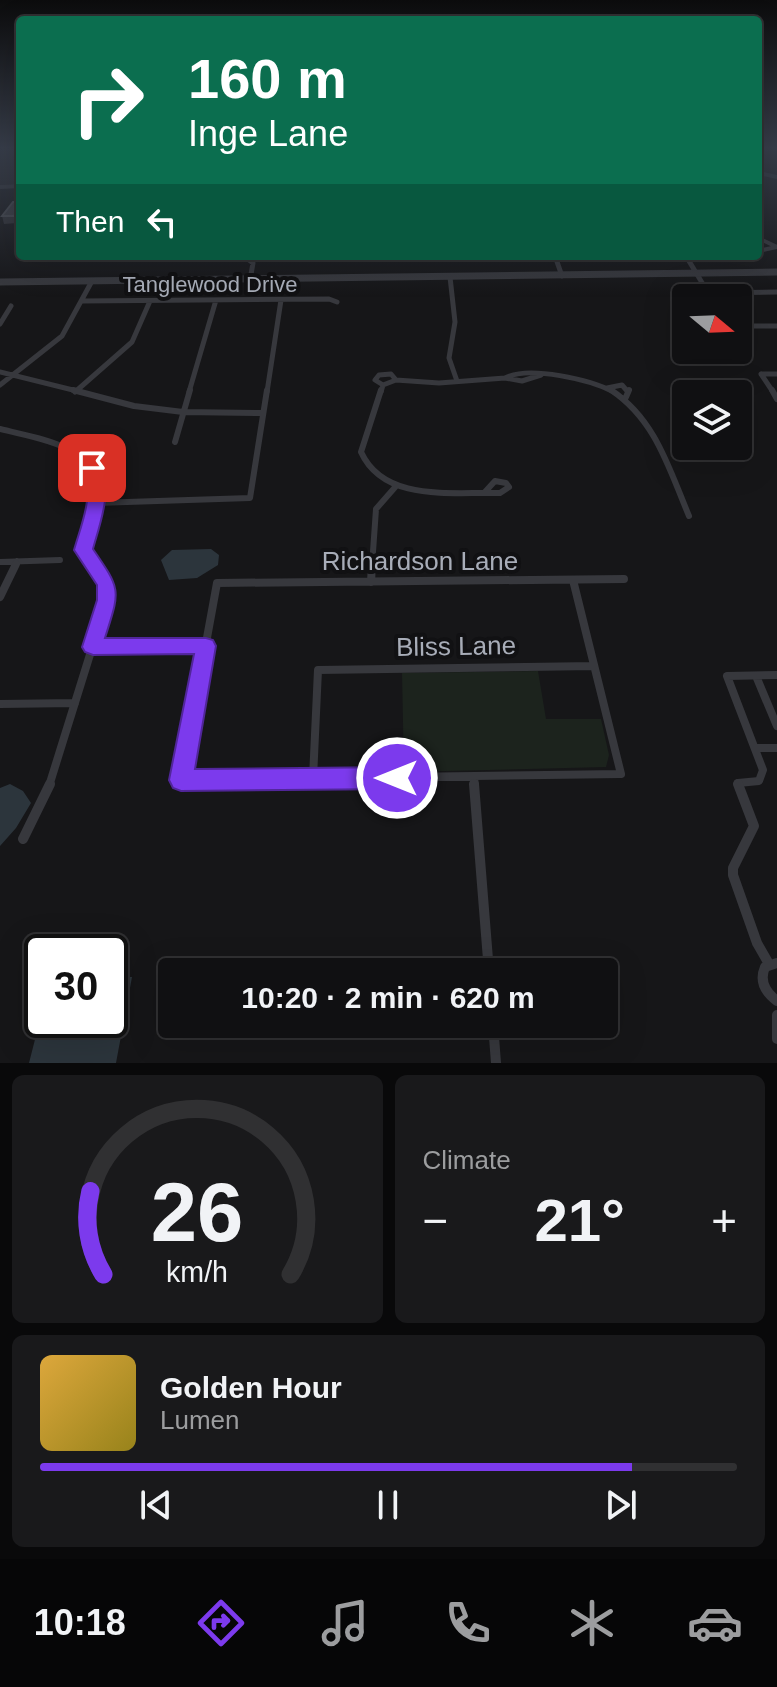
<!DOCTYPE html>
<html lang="en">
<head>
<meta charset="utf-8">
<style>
	:root { --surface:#101012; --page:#19191b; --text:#f1f3f6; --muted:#9c9d9f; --line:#303032; --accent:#7c3aed }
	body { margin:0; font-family:Helvetica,sans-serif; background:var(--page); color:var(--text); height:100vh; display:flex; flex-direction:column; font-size:30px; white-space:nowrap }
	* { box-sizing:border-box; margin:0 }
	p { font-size:26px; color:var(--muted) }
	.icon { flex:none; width:44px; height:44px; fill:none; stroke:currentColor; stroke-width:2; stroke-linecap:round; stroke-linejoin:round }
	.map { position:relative; height:1063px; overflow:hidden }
	.side { display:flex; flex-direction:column; gap:12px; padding:12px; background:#09090a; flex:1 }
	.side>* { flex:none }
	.top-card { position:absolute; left:16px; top:16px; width:746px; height:244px; border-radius:8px; box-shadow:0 8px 32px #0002,0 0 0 2px var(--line); background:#0b6e4f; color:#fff; overflow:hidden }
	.needle { width:52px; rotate:109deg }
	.tools { position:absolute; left:672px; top:284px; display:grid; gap:16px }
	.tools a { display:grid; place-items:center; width:80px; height:80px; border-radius:8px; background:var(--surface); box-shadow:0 8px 32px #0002,0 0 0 2px var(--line); font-size:40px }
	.speed { position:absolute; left:24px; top:934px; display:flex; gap:16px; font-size:40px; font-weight:700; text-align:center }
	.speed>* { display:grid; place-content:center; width:104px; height:104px; border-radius:50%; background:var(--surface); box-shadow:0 8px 32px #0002,0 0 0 2px var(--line); line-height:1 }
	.speed .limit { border:4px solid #111; border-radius:12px; background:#fff; color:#111 }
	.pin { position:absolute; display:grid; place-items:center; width:68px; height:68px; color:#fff; margin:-34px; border-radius:16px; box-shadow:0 4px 12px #0006 }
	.me { position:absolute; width:88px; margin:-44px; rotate:270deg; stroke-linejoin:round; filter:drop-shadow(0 0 6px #0008) }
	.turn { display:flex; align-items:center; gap:28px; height:168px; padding:0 40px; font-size:36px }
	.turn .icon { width:104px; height:104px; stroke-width:2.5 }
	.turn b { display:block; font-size:56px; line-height:68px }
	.then { display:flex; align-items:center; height:76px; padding:0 40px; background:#0003; gap:16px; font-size:30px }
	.big { font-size:60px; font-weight:700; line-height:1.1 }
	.side .tile { flex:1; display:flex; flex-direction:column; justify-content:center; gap:12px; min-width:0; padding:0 28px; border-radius:12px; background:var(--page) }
	.side .dial { align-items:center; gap:0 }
	.dial svg { height:208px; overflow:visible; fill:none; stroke:var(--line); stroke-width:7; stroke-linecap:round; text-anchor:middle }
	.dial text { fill:var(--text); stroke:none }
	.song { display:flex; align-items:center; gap:24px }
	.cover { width:96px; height:96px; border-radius:12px; background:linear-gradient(135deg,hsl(40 70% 55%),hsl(50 70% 35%)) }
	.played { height:8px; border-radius:4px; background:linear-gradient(90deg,var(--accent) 85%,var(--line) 85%) }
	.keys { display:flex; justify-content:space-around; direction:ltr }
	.heat { display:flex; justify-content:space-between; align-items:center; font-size:44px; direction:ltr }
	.side .tiles { flex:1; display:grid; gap:12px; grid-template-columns:1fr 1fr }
	.tile:last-child { grid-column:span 2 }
	.trip { position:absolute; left:158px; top:958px; width:460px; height:80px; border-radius:8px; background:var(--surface); box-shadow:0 8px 32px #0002,0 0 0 2px var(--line); font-weight:700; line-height:80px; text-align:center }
	.dock { display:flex; height:128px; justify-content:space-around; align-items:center; background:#060607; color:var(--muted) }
	.dock .icon { width:56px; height:56px }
	.dock .active { color:var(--accent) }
	.dock b { font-size:36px; color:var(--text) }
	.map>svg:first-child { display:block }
</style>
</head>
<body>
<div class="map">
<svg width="777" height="1063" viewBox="0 0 777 1063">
	<rect width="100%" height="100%" fill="#161618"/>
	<!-- built -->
	<path fill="#222225" d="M5,147H20V184L0,185V152Z"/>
	<!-- green -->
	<path fill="#1c231d" d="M538,671L546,719H601L609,755L606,767L404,772L402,673Z"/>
	<!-- water -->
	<path fill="#2c353c" d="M211,549L219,555L218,565L197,578L169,580L161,560L172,550Z
		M10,784L23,791L31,803L16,828L0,846V788Z
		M110,977H132L116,1063H29L42,1012V1020H110Z"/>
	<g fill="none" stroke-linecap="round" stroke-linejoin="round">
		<!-- river -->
		<path fill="#2c353c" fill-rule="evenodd" d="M758,171L777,175V179L758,175Z"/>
		<!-- minor-far4 -->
		<path stroke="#37383d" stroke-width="4" d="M0,187L20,186
			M758,238L777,247
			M758,251L777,247"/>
		<!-- minor-far3 -->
		<path stroke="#37383d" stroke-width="5" d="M244,256L253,263L250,280
			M555,256L562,276
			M686,256L710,296
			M450,277L455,322L449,358L457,381
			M708,293L777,292
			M82,301L329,299L337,302
			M0,324L11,306
			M738,326H777
			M0,372L81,392
			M761,374L773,392
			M761,374H777
			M505,378C529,365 591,380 614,392
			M0,385L62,336L92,281
			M383,385L375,380L379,375L391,374L396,380
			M607,388L622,385L628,392
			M75,392L132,342L150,301
			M189,392L216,300
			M267,392L281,300
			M381,392L383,385L396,380L439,383L505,378L522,381L541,375"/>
		<!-- minor-far2 -->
		<path stroke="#37383d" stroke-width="6" d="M73,390L134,406L183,412L262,413
			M381,390L361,452C382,498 440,493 484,493
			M611,390C656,420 669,469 689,516
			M772,390L777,399
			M626,397L629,390
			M0,429C34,438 95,444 98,490C99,510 88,531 83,550L94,566
			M175,442L190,390
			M495,481L506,483L509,487L500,493H484Z
			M96,503L250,498L267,390
			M0,562L60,560
			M15,566L17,561
			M372,566L376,509L397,485"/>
		<!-- minor-far1 -->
		<path stroke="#37383d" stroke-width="8" d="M573,580L621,774L181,780L217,583L624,579
			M371,582L372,564
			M0,597L16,564
			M93,647L206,646
			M756,676L777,726
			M0,704L75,703
			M755,748H777
			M313,778L318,670L594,666
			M474,778L475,786
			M49,786L107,600V584L93,564
			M739,786L738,783L759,781L763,770L727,676L777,675"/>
		<!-- minor -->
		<path stroke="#37383d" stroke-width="10" d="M474,784L489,972
			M738,784L754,826L733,868V875L757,943L769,964
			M23,839L50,784
			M777,963L765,967C759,981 765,992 777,1001
			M777,1015V1039
			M493,1024L496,1063"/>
		<!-- tertiary -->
		<path stroke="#37383d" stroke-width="7" d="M0,282L777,272"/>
	</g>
	<!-- wall -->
	<path fill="#323236" d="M20,202V219L17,223L4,224L2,216Z"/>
	<!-- shaded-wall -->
	<path fill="#212124" d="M20,209V219L17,223L14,216Z"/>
	<!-- building -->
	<path fill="#3f3f44" stroke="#4f5156" stroke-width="2" d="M13,202H20V209L14,216H2Z"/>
	<!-- sky -->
	<linearGradient id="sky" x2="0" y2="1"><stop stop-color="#0c0c0d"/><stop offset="0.5" stop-color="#363c48"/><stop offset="1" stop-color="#363c48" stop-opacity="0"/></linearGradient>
	<rect width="777" height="296" fill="url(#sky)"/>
	<!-- route -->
	<path fill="#7c3aed" stroke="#51269a" stroke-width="2" d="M92,463C120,473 98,529 93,549C122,591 120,590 105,638H206L213,640L216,646L195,769L397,767L406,770L409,778L406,786L397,789L181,791L173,788L169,780L194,654L93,655L85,652L82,647L97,600V585L74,550C82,522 94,497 83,468Z"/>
	<g text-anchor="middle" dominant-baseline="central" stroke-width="8" stroke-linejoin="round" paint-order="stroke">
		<!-- far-street labels -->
		<g font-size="22" fill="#a8adb8" stroke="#111113">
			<text x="210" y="284">Tanglewood Drive</text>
		</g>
		<!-- street labels -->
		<g font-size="26" fill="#a8adb8" stroke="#111113">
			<text x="420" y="561">Richardson Lane</text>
			<text transform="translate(456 646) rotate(-1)">Bliss Lane</text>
		</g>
	</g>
</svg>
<div class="tools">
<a><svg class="needle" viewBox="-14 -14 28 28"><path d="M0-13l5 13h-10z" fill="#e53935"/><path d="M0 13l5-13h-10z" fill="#9c9d9f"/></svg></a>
<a><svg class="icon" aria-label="layers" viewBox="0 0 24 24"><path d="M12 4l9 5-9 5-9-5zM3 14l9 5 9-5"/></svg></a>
</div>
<div class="speed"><div class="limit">30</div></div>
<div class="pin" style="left:92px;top:468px;background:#d93025"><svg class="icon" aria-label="arrive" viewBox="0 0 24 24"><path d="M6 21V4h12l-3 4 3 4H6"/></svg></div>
<svg class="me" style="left:397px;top:778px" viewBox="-20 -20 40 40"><circle r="17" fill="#7c3aed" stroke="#fff" stroke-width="3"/><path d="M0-11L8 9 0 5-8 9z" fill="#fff"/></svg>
<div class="trip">10:20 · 2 min · 620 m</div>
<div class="top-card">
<div class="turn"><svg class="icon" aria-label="right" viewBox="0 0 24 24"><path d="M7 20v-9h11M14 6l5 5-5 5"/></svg><div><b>160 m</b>Inge Lane</div></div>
<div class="then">Then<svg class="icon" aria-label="left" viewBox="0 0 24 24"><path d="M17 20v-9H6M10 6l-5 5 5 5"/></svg></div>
</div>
</div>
<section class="side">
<div class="tiles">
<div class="tile dial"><svg viewBox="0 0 100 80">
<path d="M14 69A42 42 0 1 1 86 69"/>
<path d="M14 69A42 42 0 0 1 9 37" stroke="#7c3aed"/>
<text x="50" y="56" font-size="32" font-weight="700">26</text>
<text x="50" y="72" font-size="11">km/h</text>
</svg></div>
<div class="tile"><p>Climate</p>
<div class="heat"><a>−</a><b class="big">21°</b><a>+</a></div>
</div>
<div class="tile">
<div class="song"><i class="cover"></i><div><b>Golden Hour</b><p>Lumen</p></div></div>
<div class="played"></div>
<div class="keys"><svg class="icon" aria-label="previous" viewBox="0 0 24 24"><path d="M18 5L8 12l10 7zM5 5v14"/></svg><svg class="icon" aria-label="pause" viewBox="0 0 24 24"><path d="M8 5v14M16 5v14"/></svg><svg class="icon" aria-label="next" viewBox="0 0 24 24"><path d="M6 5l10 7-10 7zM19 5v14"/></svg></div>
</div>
</div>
</section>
<nav class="dock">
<b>10:18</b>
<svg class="icon active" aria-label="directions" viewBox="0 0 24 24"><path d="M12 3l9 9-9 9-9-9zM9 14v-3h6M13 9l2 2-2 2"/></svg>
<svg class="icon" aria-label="music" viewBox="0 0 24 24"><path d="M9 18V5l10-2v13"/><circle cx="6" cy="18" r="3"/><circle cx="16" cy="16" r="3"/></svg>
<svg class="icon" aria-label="phone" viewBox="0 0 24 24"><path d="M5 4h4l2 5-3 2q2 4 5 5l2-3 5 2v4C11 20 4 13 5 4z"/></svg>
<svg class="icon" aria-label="climate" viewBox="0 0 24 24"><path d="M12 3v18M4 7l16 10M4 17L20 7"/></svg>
<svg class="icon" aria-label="car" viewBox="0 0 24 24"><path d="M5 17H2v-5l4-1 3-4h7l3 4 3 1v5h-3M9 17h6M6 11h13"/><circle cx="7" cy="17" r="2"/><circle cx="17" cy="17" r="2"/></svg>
</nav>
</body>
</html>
